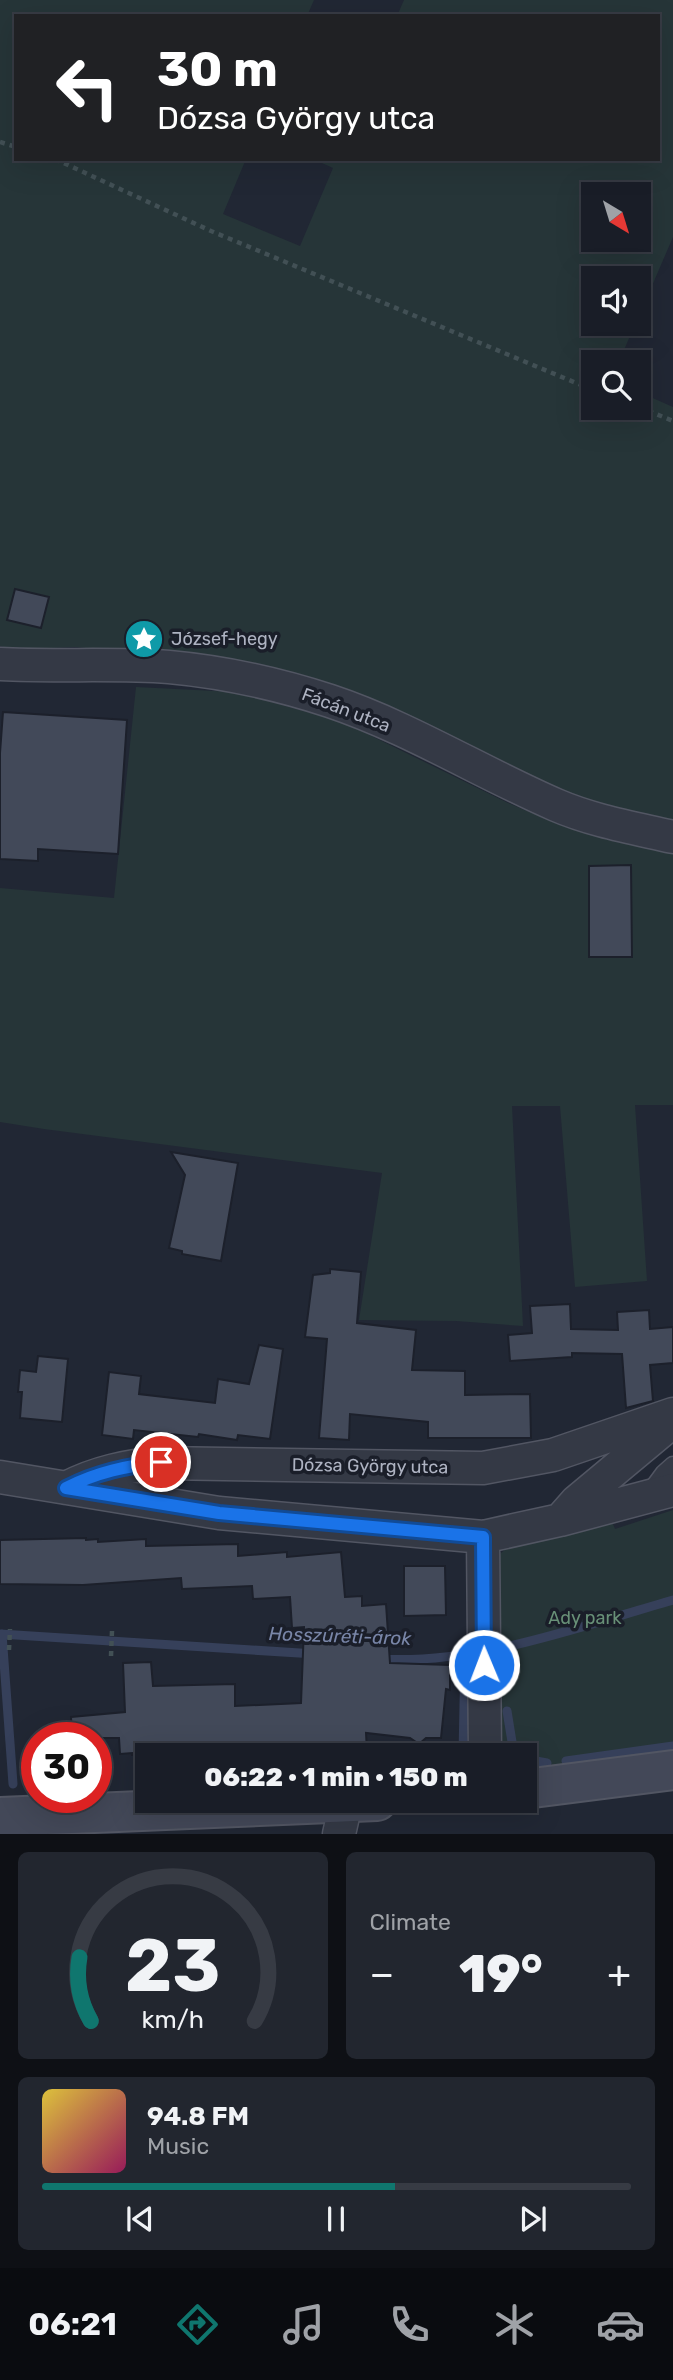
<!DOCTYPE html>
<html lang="en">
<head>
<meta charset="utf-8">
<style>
	:root { --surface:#191d27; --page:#22262f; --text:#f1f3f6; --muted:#9fa2a7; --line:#373b44; --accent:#0f766e }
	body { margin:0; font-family:Rubik,sans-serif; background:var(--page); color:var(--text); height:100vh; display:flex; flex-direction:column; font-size:26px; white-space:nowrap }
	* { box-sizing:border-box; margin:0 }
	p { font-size:23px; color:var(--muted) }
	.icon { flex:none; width:38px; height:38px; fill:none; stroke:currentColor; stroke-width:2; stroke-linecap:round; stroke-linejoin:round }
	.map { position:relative; height:1834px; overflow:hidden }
	.sheet { display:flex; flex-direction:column; gap:18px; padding:18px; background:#0e1015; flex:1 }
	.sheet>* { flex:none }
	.top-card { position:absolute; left:14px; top:14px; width:646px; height:147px; border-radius:0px; box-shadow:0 7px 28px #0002,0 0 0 2px var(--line); background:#202124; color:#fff; overflow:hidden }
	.needle { width:46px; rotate:142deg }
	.controls { position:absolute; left:581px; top:182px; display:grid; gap:14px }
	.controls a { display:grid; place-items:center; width:70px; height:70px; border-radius:0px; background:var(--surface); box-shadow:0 7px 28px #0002,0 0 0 2px var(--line); font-size:35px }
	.speed { position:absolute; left:21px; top:1722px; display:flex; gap:14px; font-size:35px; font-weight:700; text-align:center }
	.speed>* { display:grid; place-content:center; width:91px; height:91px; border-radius:50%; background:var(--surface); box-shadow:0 7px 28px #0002,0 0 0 2px var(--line); line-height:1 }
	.speed .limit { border:10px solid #d22; background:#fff; color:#111 }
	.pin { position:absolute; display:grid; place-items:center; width:60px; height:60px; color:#fff; margin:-30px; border:4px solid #fff; border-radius:50%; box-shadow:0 2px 7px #0007 }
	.me { position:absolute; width:77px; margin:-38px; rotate:359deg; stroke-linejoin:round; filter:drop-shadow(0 0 5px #0008) }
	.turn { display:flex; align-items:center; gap:24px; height:147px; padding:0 28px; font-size:32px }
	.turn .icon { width:91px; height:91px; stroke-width:2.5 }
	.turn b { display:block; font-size:49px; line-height:60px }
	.big { font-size:52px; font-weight:800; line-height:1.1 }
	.sheet .card { flex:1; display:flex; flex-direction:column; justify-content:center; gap:10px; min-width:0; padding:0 24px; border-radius:10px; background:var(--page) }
	.sheet .dial { align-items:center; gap:0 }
	.dial svg { height:182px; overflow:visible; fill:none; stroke:var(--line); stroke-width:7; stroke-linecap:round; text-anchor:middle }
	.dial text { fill:var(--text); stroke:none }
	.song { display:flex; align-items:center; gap:21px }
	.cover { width:84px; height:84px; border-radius:10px; background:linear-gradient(135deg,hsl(50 70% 55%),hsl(330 70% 35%)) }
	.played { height:7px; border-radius:4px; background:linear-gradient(90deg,var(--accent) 60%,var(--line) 60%) }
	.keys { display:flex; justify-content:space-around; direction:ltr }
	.heat { display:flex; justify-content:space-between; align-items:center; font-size:38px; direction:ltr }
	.sheet .tiles { flex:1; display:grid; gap:18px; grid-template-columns:1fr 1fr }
	.card:last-child { grid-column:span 2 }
	.trip { position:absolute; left:135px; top:1743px; width:402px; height:70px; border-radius:0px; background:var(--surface); box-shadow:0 7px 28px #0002,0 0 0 2px var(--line); font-weight:800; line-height:70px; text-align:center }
	.tab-bar { display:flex; height:112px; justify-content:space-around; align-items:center; background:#0a0c10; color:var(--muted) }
	.tab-bar .icon { width:49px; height:49px }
	.tab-bar .on { color:var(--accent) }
	.tab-bar b { font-size:32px; color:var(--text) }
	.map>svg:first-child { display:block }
</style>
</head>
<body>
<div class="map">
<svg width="673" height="1834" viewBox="0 0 673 1834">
	<rect width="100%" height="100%" fill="#212734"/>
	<!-- green -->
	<path fill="#263538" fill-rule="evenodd" d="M0,0H314L307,16H16V159H246L223,214L300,246L333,168L313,159H658V16H397L404,0H673V237L639,316V278H593V324H635L619,362H593V408H639V392L673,407V827L612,813L232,661L74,647L16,650L0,646ZM593,194H639V240H593Z
		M136,687L235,692L343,722L508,803L563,826L609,839L673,848V1105H635L647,1281L575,1287L560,1106H512L523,1326L456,1321L359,1320L382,1173L44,1129L0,1122V888L114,898Z
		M673,1510V1753L525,1776V1755H501L494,1562L501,1553L511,1545L611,1519L615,1529Z"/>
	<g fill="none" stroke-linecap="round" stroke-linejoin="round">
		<!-- stream -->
		<path stroke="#36405a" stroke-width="9" d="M0,1634L315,1654
			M2,1634L13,1784
			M504,1648L506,1667
			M378,1659C478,1665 578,1627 673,1600
			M507,1711L513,1748
			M463,1755L465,1654
			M519,1755H520
			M525,1759L547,1763
			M566,1761L673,1746"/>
	</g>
	<!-- building -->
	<path fill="#424959" stroke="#1c202b" stroke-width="2" d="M15,589L49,597L41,628L7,620Z
		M3,712L127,720L118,854L38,849V861L0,859V753Z
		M631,865L632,957H589V866Z
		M171,1152L238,1163L221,1261L182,1254V1251L169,1248L185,1175Z
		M330,1269L361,1272L357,1323L416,1330L412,1370L465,1371V1395L530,1394L531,1438H428V1422L350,1414L349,1440L319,1438L327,1339L305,1337L313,1275L330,1273Z
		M570,1304L571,1329L618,1330L617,1312L649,1310L650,1329L673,1327V1363L650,1365L653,1401L626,1408L622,1354L572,1353V1357L510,1361L508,1335L532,1333L530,1306Z
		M259,1345L283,1349L270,1439L238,1435L237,1440L199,1434L198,1437L134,1430L133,1439L102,1435L109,1372L141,1376L139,1394L215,1403L218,1379L249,1384Z
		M38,1356L68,1359L62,1422L20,1418L22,1392H18L20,1370L36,1372Z
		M86,1538V1540L98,1539V1542L146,1539V1546L238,1544V1556L287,1552V1557L341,1552L345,1597L362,1596V1606L386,1604L390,1663L450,1665V1690L446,1689L441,1738H426L419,1744L410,1738L366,1733L367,1751L317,1752L316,1750L235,1753V1755H132V1753L120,1754L119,1738H72L71,1717L125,1712L123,1663L151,1662L153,1686L235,1684V1706L301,1703L304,1627L292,1628L290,1597L253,1599L252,1586L182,1589L181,1578L83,1585L0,1584V1540Z
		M404,1566H445L446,1615L404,1616Z"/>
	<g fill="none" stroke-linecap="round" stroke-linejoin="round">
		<!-- service casing -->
		<g stroke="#525663" stroke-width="19">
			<path id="service" d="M650,1492L664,1473L673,1465"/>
		</g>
		<!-- minor casing -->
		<g stroke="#525663" stroke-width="35">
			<path id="minor" d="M0,664C56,667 113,663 169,667C224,672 278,684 330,701C408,727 480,772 556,805C593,821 634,828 673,837
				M0,1477L219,1513L483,1537L560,1520L673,1490
				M66,1488C97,1472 127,1466 161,1463L483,1468L553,1455L673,1414
				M561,1519L576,1502L672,1422
				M483,1537L485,1755
				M339,1834L346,1803"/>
		</g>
		<!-- secondary casing -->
		<g stroke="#525663" stroke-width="42">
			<path id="secondary" d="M525,1789L673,1770
				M0,1817L377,1801"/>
		</g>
		<!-- path -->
		<path stroke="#425055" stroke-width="4.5" stroke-dasharray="5 5" stroke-linecap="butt" d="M0,142L16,147
			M55,159L211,231L593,390
			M639,407L673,421
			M9,1650L10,1629
			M111,1656L112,1631"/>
		<!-- service -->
		<use href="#service" stroke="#343945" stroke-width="16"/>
		<!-- minor -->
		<use href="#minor" stroke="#343945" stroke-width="32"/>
		<!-- secondary -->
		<use href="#secondary" stroke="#434858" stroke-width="38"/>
	</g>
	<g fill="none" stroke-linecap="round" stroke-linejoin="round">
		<!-- route casing -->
		<g stroke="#114b97" stroke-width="18">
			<path id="route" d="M161,1462C127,1466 97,1472 66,1488L219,1513L483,1537L484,1665"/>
		</g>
		<!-- route -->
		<use href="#route" stroke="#1a73e8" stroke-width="12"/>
	</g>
	<!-- icons -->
	<defs>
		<g id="sight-disc" transform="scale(2.0125)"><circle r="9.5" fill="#0f9aa8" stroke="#1a1e29"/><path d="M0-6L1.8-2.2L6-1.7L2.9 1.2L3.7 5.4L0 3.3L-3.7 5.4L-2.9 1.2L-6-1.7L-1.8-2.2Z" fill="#fff"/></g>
	</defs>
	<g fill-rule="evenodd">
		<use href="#sight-disc" x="144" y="639"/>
	</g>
	<g text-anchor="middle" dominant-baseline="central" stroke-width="7" stroke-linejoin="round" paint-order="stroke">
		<!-- poi labels -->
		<g font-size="18" fill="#aeb3c2" stroke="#1a1e29" text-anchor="start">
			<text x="171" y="639">József-hegy</text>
		</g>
		<!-- street labels -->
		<g font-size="18" fill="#aeb3c2" stroke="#1a1e29">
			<text transform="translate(346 710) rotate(21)">Fácán utca</text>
			<text transform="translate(370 1466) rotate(1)">Dózsa György utca</text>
		</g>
		<!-- park labels -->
		<g font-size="18" fill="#689077" stroke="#1a1e29">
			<text x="585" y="1618">Ady park</text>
		</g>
		<!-- water labels -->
		<g font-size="19" font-style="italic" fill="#7986a8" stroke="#1a1e29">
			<text transform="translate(340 1636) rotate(2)">Hosszúréti-árok</text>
		</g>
	</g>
</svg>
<div class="controls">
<a><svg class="needle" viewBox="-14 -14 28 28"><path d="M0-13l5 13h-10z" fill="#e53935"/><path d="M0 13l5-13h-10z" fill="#9fa2a7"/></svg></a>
<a><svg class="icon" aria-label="sound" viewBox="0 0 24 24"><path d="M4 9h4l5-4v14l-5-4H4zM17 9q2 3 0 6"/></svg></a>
<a><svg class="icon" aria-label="search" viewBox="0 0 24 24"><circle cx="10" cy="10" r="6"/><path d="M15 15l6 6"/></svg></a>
</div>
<div class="speed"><div class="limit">30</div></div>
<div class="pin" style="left:161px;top:1462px;background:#d93025"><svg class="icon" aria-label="arrive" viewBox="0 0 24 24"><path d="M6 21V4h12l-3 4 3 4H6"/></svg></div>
<svg class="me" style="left:484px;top:1665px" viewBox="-20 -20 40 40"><circle r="17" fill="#1a73e8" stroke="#fff" stroke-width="3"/><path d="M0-11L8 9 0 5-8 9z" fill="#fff"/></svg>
<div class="trip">06:22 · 1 min · 150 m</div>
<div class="top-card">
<div class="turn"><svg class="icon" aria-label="left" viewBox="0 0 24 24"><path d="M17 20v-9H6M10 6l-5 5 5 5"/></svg><div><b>30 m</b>Dózsa György utca</div></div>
</div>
</div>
<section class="sheet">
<div class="tiles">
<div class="card dial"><svg viewBox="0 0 100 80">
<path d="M14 69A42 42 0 1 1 86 69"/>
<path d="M14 69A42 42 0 0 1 9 41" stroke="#0f766e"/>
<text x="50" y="56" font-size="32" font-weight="700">23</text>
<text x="50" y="72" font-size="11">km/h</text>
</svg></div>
<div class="card"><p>Climate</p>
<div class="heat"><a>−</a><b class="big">19°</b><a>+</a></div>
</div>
<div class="card">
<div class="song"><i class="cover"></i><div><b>94.8 FM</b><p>Music</p></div></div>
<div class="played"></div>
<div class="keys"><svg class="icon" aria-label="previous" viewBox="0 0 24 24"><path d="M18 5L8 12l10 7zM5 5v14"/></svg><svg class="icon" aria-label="pause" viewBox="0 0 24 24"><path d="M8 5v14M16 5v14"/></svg><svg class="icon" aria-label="next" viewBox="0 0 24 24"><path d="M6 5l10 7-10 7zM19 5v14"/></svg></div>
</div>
</div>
</section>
<nav class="tab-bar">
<b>06:21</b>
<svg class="icon on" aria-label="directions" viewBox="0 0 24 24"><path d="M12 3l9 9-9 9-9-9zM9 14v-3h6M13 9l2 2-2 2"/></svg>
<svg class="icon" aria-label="music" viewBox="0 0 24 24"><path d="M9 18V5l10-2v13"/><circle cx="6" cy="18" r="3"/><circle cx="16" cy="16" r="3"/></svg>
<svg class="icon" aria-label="phone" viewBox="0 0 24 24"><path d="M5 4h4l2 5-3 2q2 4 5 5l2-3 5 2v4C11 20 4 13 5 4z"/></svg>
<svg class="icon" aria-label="climate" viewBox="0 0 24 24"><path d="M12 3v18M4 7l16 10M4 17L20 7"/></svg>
<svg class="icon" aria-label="car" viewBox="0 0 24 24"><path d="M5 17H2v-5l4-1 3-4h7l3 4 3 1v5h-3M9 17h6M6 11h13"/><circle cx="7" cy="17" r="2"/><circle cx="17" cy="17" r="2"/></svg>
</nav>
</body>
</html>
